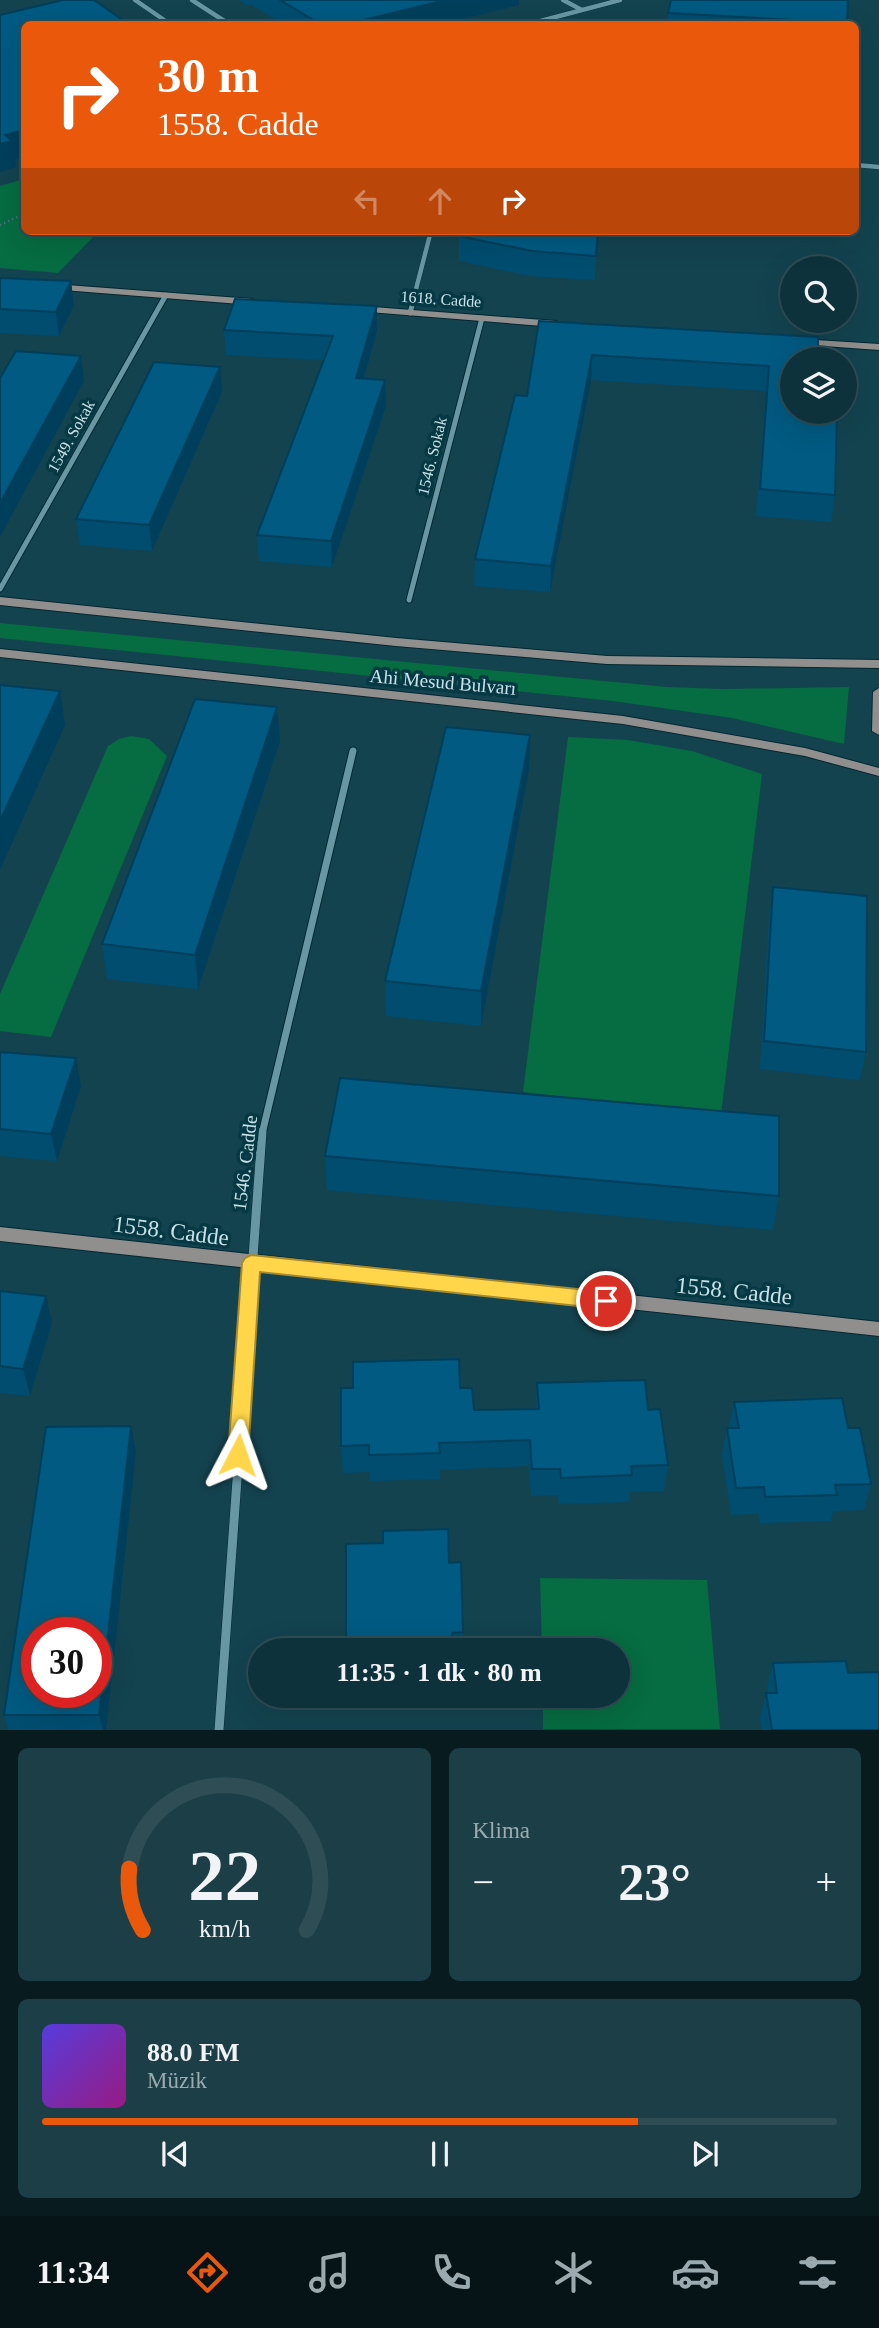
<!DOCTYPE html>
<html lang="tr">
<head>
<meta charset="utf-8">
<style>
	:root { --surface:#0e323b; --page:#1c3e46; --text:#f1f3f6; --muted:#9baaaf; --line:#2e4d55; --accent:#ea580c }
	body { margin:0; font-family:Georgia,serif; background:var(--page); color:var(--text); height:100vh; display:flex; flex-direction:column; font-size:26px; white-space:nowrap }
	* { box-sizing:border-box; margin:0 }
	p { font-size:23px; color:var(--muted) }
	.icon { flex:none; width:38px; height:38px; fill:none; stroke:currentColor; stroke-width:2; stroke-linecap:round; stroke-linejoin:round }
	.map { position:relative; height:1730px; overflow:hidden }
	.details { display:flex; flex-direction:column; gap:18px; padding:18px; background:#081c20; flex:1 }
	.details>* { flex:none }
	.guide { position:absolute; left:21px; top:21px; width:838px; height:214px; border-radius:10px; box-shadow:0 7px 28px #0002,0 0 0 2px var(--line); background:#ea580c; color:#fff; overflow:hidden }
	.tools { position:absolute; left:780px; top:256px; display:grid; gap:14px }
	.tools a { display:grid; place-items:center; width:77px; height:77px; border-radius:50%; background:var(--surface); box-shadow:0 7px 28px #0002,0 0 0 2px var(--line); font-size:35px }
	.speed { position:absolute; left:21px; top:1617px; display:flex; gap:14px; font-size:35px; font-weight:700; text-align:center }
	.speed>* { display:grid; place-content:center; width:91px; height:91px; border-radius:50%; background:var(--surface); box-shadow:0 7px 28px #0002,0 0 0 2px var(--line); line-height:1 }
	.speed .limit { border:10px solid #d22; background:#fff; color:#111 }
	.pin { position:absolute; display:grid; place-items:center; width:60px; height:60px; color:#fff; margin:-30px; border:4px solid #fff; border-radius:50%; box-shadow:0 2px 7px #0007 }
	.me { position:absolute; width:77px; margin:-38px; rotate:4deg; stroke-linejoin:round; filter:drop-shadow(0 0 5px #0008) }
	.turn { display:flex; align-items:center; gap:24px; height:147px; padding:0 21px; font-size:32px }
	.turn .icon { width:91px; height:91px; stroke-width:2.5 }
	.turn b { display:block; font-size:49px; line-height:60px }
	.lanes { display:flex; align-items:center; height:66px; padding:0 21px; background:#0003; justify-content:center; gap:35px; direction:ltr }
	.lanes .off { opacity:.35 }
	.big { font-size:52px; font-weight:700; line-height:1.1 }
	.details .tile { flex:1; display:flex; flex-direction:column; justify-content:center; gap:10px; min-width:0; padding:0 24px; border-radius:10px; background:var(--page) }
	.details .dial { align-items:center; gap:0 }
	.dial svg { height:182px; overflow:visible; fill:none; stroke:var(--line); stroke-width:7; stroke-linecap:round; text-anchor:middle }
	.dial text { fill:var(--text); stroke:none }
	.song { display:flex; align-items:center; gap:21px }
	.cover { width:84px; height:84px; border-radius:10px; background:linear-gradient(135deg,hsl(250 70% 55%),hsl(310 70% 35%)) }
	.played { height:7px; border-radius:4px; background:linear-gradient(90deg,var(--accent) 75%,var(--line) 75%) }
	.keys { display:flex; justify-content:space-around; direction:ltr }
	.heat { display:flex; justify-content:space-between; align-items:center; font-size:38px; direction:ltr }
	.details .tiles { flex:1; display:grid; gap:18px; grid-template-columns:1fr 1fr }
	.tile:last-child { grid-column:span 2 }
	.trip { position:absolute; left:248px; top:1638px; width:382px; height:70px; border-radius:35px; background:var(--surface); box-shadow:0 7px 28px #0002,0 0 0 2px var(--line); font-weight:700; line-height:70px; text-align:center }
	.tabs { display:flex; height:112px; justify-content:space-around; align-items:center; background:#061418; color:var(--muted) }
	.tabs .icon { width:49px; height:49px }
	.tabs .current { color:var(--accent) }
	.tabs b { font-size:32px; color:var(--text) }
	.map>svg:first-child { display:block }
</style>
</head>
<body>
<div class="map">
<svg width="879" height="1730" viewBox="0 0 879 1730">
	<rect width="100%" height="100%" fill="#13434f"/>
	<!-- green -->
	<path fill="#066c41" d="M24,179V231H99L58,273L0,268V186Z
		M0,623L667,687L723,689L849,687L844,744L732,718L613,701L0,638Z
		M131,736L149,739L167,756L51,1037L0,1031V994L108,746L119,739Z
		M568,737L628,740L692,751L762,774L721,1115L523,1092Z
		M540,1578L707,1580L720,1729H543V1696H618V1650H542Z"/>
	<g fill="none" stroke-linecap="round" stroke-linejoin="round">
		<!-- street-far3 casing -->
		<g stroke="#032831" stroke-width="5">
			<path id="street-far3" d="M135,0L170,24
				M192,0L229,24
				M563,0L582,10
				M529,24L620,0
				M856,165L879,167
				M415,293L431,231"/>
		</g>
		<!-- street-far2 casing -->
		<g stroke="#032831" stroke-width="7">
			<path id="street-far2" d="M410,313L416,291
				M0,589L166,295
				M409,600L482,318"/>
		</g>
		<!-- street-far1 casing -->
		<g stroke="#032831" stroke-width="9">
			<path id="street-far1" d="M262,1134L353,751"/>
		</g>
		<!-- street casing -->
		<g stroke="#032831" stroke-width="10">
			<path id="street" d="M219,1730L262,1132"/>
		</g>
		<!-- secondary casing -->
		<g stroke="#032831" stroke-width="2">
			<path id="secondary" d="M53,284L253,299L258,302L253,305L50,289L48,287Z
				M360,306L556,321L561,324L556,327L356,311V307Z
				M800,339L879,344V350L796,344V340Z
				M0,597L396,638L607,656L879,660V668L607,664L396,646L0,605Z
				M0,649L623,716L805,748L879,768V776L805,756L623,724L0,657Z
				M879,688V735L872,731L873,692Z
				M0,1227L879,1322V1336L0,1241Z"/>
		</g>
		<!-- path -->
		<path stroke="#4f7782" stroke-width="2.5" stroke-dasharray="1 3.5" stroke-linecap="butt" d="M0,225L24,214"/>
		<!-- street-far3 -->
		<use href="#street-far3" stroke="#6897a4" stroke-width="4.5"/>
		<!-- street-far2 -->
		<use href="#street-far2" stroke="#6897a4" stroke-width="5"/>
		<!-- street-far1 -->
		<use href="#street-far1" stroke="#6897a4" stroke-width="7"/>
		<!-- street -->
		<use href="#street" stroke="#6897a4" stroke-width="9"/>
		<!-- secondary -->
		<use href="#secondary" fill="#908f8e" fill-rule="evenodd"/>
	</g>
	<!-- wall -->
	<path fill="#004d70" d="M239,0H519V5L442,24H283L250,4V7Z
		M848,0L847,24H667L668,13Z
		M598,231L595,280L531,276L459,261V236Z
		M0,278L71,281L74,306L59,336L0,333Z
		M377,306V331L364,379L386,406L332,567L259,561L257,535L324,360L226,355L224,330Z
		M539,321L793,359L835,495L831,522L756,516L766,391L591,380L550,592L474,586L475,559L527,396Z
		M222,392L152,551L80,545L76,519Z
		M280,741L198,989L107,979L102,944Z
		M529,769L481,1026L386,1016L385,981Z
		M773,887L866,1052L860,1080L760,1069L769,915Z
		M0,1052L81,1086L57,1161L0,1156Z
		M325,1156L779,1196L773,1230L327,1190Z
		M0,1291L52,1323L30,1396L0,1393Z
		M537,1383L648,1410L668,1465L664,1491L630,1492L629,1502L559,1504L558,1495L531,1496L529,1466L440,1470V1479L370,1481V1472L343,1473L341,1446L460,1388L474,1410L536,1409Z
		M734,1402L848,1428L871,1484L864,1510L833,1511L831,1521L760,1523L758,1514L731,1515L722,1455L727,1428H729Z
		M131,1426L136,1452L106,1730H8L4,1715Z
		M449,1563L463,1632V1650H346Z
		M773,1663L848,1673L879,1730H762L760,1718L766,1693H768L767,1688Z"/>
	<!-- shaded-wall -->
	<path fill="#003f5b" d="M446,0H519V5L442,24H347Z
		M24,130V157L15,160L16,167L0,172V144L5,135Z
		M71,281L74,306L59,336L56,312Z
		M377,306V331L357,403L356,378Z
		M592,355L591,380L550,592L551,566Z
		M81,356L84,381L0,537V503Z
		M220,367L222,392L152,551L149,525Z
		M385,380L386,406L332,567L331,541Z
		M60,691L65,725L0,870V821Z
		M277,707L280,741L198,989L195,955Z
		M530,735L529,769L481,1026V991Z
		M76,1058L81,1086L57,1161L51,1134Z
		M46,1296L52,1323L30,1396L23,1369Z
		M131,1426L136,1452L106,1730H103L99,1715Z"/>
	<!-- building -->
	<path fill="#005a82" stroke="#003f5b" stroke-width="2" fill-rule="evenodd" d="M63,0H94L128,24H24V130L5,135L12,141L0,144V15Z
		M280,0H446L347,24H320Z
		M671,0H848L847,23L668,13Z
		M460,231H598L596,256L532,251L459,236Z
		M0,278L71,281L56,312L0,309Z
		M235,299L377,306L356,378L385,380L331,541L257,535L333,336L224,330Z
		M539,321L818,337V359H793V411H837L835,495L760,489L769,366L592,355L551,566L475,559L515,395L527,396Z
		M16,351L81,356L0,503V378Z
		M154,362L220,367L149,525L76,519Z
		M0,685L60,691L0,821Z
		M195,699L277,707L195,955L102,944Z
		M446,727L530,735L481,991L385,981Z
		M773,887L867,896L866,1052L764,1041Z
		M0,1052L76,1058L51,1134L0,1129Z
		M340,1078L779,1116V1196L325,1156Z
		M0,1291L46,1296L23,1369L0,1366Z
		M459,1359L460,1388H472L474,1410L539,1409L537,1383L645,1380L648,1410L660,1409L668,1465L631,1466L632,1475L561,1478L560,1469H532L530,1440L439,1443L440,1453L369,1455V1445L341,1446V1388H353V1362Z
		M842,1398L848,1428H860L871,1484L835,1485L837,1495L765,1497L764,1487L736,1488L727,1428H739L734,1402Z
		M131,1426L99,1715H4L46,1427ZM37,1633H96V1692H37Z
		M448,1529L449,1563L461,1562L463,1632L452,1633L453,1650H346V1544L383,1543V1531Z
		M846,1661L848,1673L879,1672V1730H772L766,1693H777L773,1663Z"/>
	<!-- route -->
	<path fill="#ffd54a" stroke="#a68a30" stroke-width="2" d="M251,1255L606,1292L613,1295L616,1301L613,1306L606,1309L260,1272L248,1455L245,1462L238,1465L231,1462L228,1455L242,1263L245,1258Z"/>
	<g text-anchor="middle" dominant-baseline="central" stroke-width="7" stroke-linejoin="round" paint-order="stroke">
		<!-- far-street labels -->
		<g font-size="16" fill="#c9e1e8" stroke="#053944">
			<text transform="translate(441 299) rotate(4)">1618. Cadde</text>
			<text transform="translate(71 436) rotate(-61)">1549. Sokak</text>
			<text transform="translate(432 456) rotate(-76)">1546. Sokak</text>
		</g>
		<!-- street labels -->
		<g font-size="19" fill="#c9e1e8" stroke="#053944">
			<text transform="translate(443 682) rotate(5)">Ahi Mesud Bulvarı</text>
			<text transform="translate(245 1163) rotate(-83)">1546. Cadde</text>
		</g>
		<!-- near-street labels -->
		<g font-size="23" fill="#c9e1e8" stroke="#053944">
			<text transform="translate(171 1231) rotate(7)">1558. Cadde</text>
			<text transform="translate(734 1291) rotate(6)">1558. Cadde</text>
		</g>
	</g>
</svg>
<div class="tools">
<a><svg class="icon" aria-label="search" viewBox="0 0 24 24"><circle cx="10" cy="10" r="6"/><path d="M15 15l6 6"/></svg></a>
<a><svg class="icon" aria-label="layers" viewBox="0 0 24 24"><path d="M12 4l9 5-9 5-9-5zM3 14l9 5 9-5"/></svg></a>
</div>
<div class="speed"><div class="limit">30</div></div>
<div class="pin" style="left:606px;top:1301px;background:#d93025"><svg class="icon" aria-label="arrive" viewBox="0 0 24 24"><path d="M6 21V4h12l-3 4 3 4H6"/></svg></div>
<svg class="me" style="left:238px;top:1455px" viewBox="-20 -20 40 40"><path d="M0-17L14 15 0 8-14 15z" fill="#ffd54a" stroke="#fff" stroke-width="4"/></svg>
<div class="trip">11:35 · 1 dk · 80 m</div>
<div class="guide">
<div class="turn"><svg class="icon" aria-label="right" viewBox="0 0 24 24"><path d="M7 20v-9h11M14 6l5 5-5 5"/></svg><div><b>30 m</b>1558. Cadde</div></div>
<div class="lanes"><svg class="icon off" aria-label="left" viewBox="0 0 24 24"><path d="M17 20v-9H6M10 6l-5 5 5 5"/></svg><svg class="icon off" aria-label="ahead" viewBox="0 0 24 24"><path d="M12 20V5M6 11l6-6 6 6"/></svg><svg class="icon" aria-label="right" viewBox="0 0 24 24"><path d="M7 20v-9h11M14 6l5 5-5 5"/></svg></div>
</div>
</div>
<section class="details">
<div class="tiles">
<div class="tile dial"><svg viewBox="0 0 100 80">
<path d="M14 69A42 42 0 1 1 86 69"/>
<path d="M14 69A42 42 0 0 1 8 42" stroke="#ea580c"/>
<text x="50" y="56" font-size="32" font-weight="700">22</text>
<text x="50" y="72" font-size="11">km/h</text>
</svg></div>
<div class="tile"><p>Klima</p>
<div class="heat"><a>−</a><b class="big">23°</b><a>+</a></div>
</div>
<div class="tile">
<div class="song"><i class="cover"></i><div><b>88.0 FM</b><p>Müzik</p></div></div>
<div class="played"></div>
<div class="keys"><svg class="icon" aria-label="previous" viewBox="0 0 24 24"><path d="M18 5L8 12l10 7zM5 5v14"/></svg><svg class="icon" aria-label="pause" viewBox="0 0 24 24"><path d="M8 5v14M16 5v14"/></svg><svg class="icon" aria-label="next" viewBox="0 0 24 24"><path d="M6 5l10 7-10 7zM19 5v14"/></svg></div>
</div>
</div>
</section>
<nav class="tabs">
<b>11:34</b>
<svg class="icon current" aria-label="directions" viewBox="0 0 24 24"><path d="M12 3l9 9-9 9-9-9zM9 14v-3h6M13 9l2 2-2 2"/></svg>
<svg class="icon" aria-label="music" viewBox="0 0 24 24"><path d="M9 18V5l10-2v13"/><circle cx="6" cy="18" r="3"/><circle cx="16" cy="16" r="3"/></svg>
<svg class="icon" aria-label="phone" viewBox="0 0 24 24"><path d="M5 4h4l2 5-3 2q2 4 5 5l2-3 5 2v4C11 20 4 13 5 4z"/></svg>
<svg class="icon" aria-label="climate" viewBox="0 0 24 24"><path d="M12 3v18M4 7l16 10M4 17L20 7"/></svg>
<svg class="icon" aria-label="car" viewBox="0 0 24 24"><path d="M5 17H2v-5l4-1 3-4h7l3 4 3 1v5h-3M9 17h6M6 11h13"/><circle cx="7" cy="17" r="2"/><circle cx="17" cy="17" r="2"/></svg>
<svg class="icon" aria-label="filters" viewBox="0 0 24 24"><path d="M4 7h16M4 17h16"/><circle cx="9" cy="7" r="2"/><circle cx="15" cy="17" r="2"/></svg>
</nav>
</body>
</html>
